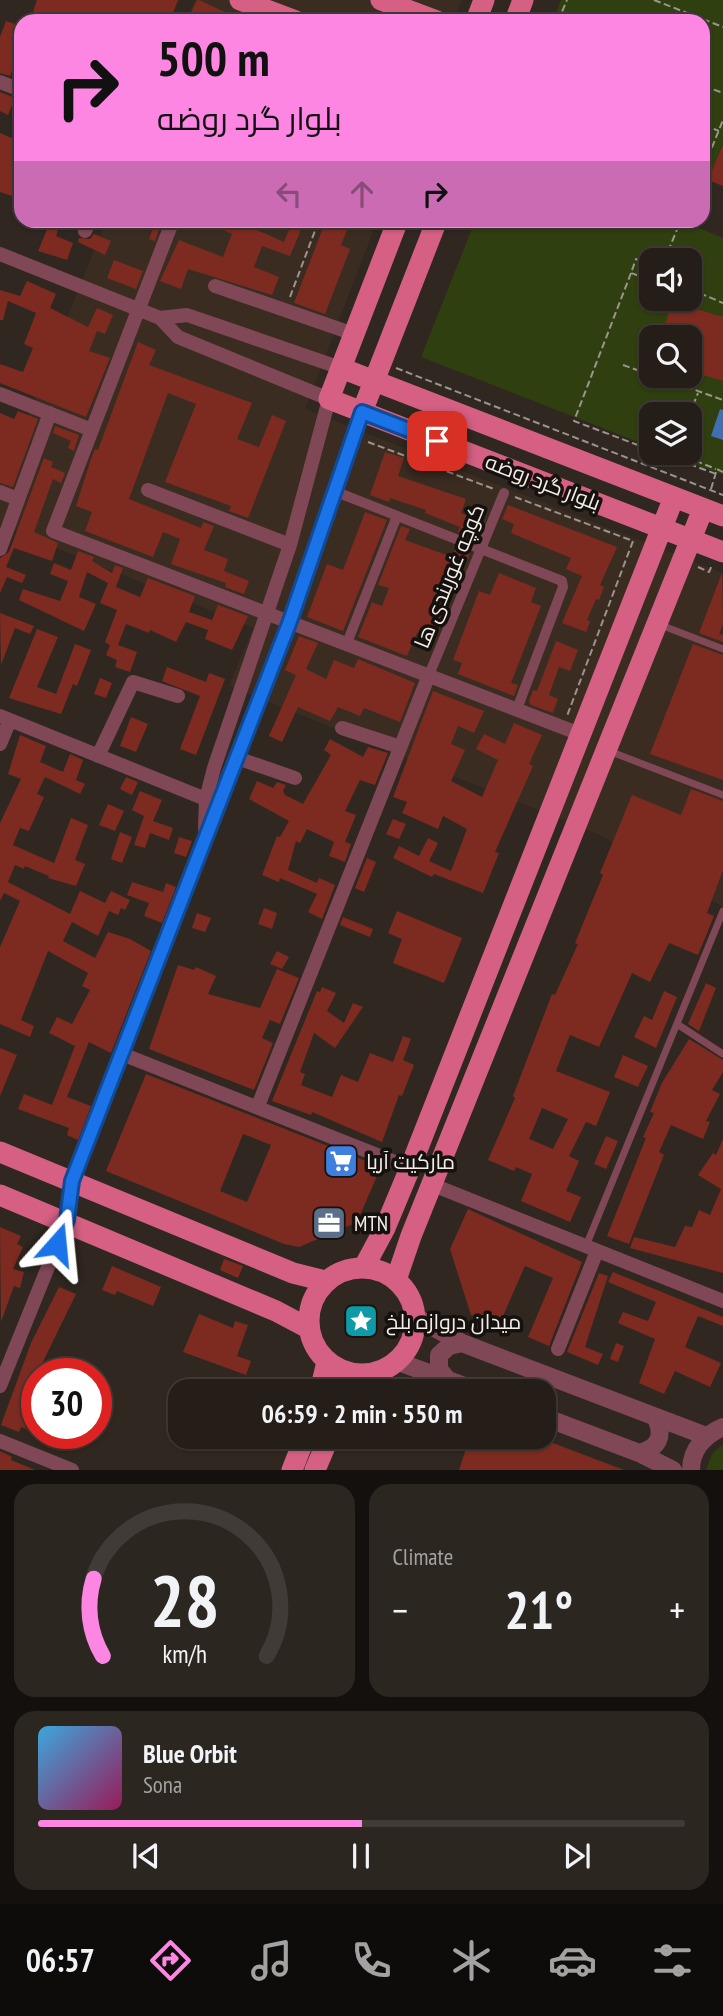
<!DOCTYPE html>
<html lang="en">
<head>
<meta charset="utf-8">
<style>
	:root { --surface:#241d18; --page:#2c2621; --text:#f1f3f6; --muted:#a3a2a2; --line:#413b37; --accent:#fd86e2 }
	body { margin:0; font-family:"PT Sans Narrow",Cairo,sans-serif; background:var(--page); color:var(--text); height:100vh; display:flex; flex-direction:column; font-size:26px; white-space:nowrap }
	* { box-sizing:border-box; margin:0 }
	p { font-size:23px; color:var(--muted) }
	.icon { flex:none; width:38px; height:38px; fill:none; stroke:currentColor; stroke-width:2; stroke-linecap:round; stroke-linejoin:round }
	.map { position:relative; height:1470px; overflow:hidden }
	.side { display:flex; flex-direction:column; gap:14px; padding:14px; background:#14100d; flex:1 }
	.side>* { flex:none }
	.top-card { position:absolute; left:14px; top:14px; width:696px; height:214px; border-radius:21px; box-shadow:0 2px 5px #0004,0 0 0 2px var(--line); background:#fd86e2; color:#111; overflow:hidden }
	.tools { position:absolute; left:639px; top:248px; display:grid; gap:14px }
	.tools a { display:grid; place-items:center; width:63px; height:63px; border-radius:14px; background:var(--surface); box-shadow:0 2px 5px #0004,0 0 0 2px var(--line); font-size:35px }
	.speed { position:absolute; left:21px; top:1358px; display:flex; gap:14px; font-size:35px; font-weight:700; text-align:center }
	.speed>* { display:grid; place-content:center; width:91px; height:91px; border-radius:50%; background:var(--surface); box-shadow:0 2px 5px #0004,0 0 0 2px var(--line); line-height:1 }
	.speed .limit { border:10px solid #d22; background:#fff; color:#111 }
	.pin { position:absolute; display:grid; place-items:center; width:60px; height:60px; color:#fff; margin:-30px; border-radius:14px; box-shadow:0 4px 10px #0006 }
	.me { position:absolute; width:77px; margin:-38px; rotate:18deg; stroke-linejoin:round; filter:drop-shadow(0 0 5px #0008) }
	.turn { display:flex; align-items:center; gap:24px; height:147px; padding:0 28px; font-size:32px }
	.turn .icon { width:91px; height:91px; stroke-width:2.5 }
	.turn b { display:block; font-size:49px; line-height:60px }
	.lanes { display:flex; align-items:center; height:66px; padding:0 28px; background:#0003; justify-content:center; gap:35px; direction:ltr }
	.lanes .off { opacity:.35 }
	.big { font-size:52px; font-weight:800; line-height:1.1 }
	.side .tile { flex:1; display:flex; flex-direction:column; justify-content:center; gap:10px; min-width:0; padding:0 24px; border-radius:21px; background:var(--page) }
	.side .dial { align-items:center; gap:0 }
	.dial svg { height:182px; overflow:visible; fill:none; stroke:var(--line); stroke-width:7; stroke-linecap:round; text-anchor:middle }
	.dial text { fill:var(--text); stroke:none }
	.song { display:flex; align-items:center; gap:21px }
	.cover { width:84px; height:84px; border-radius:10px; background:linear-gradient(135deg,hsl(200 70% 55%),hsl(330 70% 35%)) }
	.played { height:7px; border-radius:4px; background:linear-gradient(90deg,var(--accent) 50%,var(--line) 50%) }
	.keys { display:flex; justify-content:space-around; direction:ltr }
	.heat { display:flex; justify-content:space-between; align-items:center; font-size:38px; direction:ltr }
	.side .tiles { flex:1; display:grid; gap:14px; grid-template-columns:1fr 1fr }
	.tile:last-child { grid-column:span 2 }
	.trip { position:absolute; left:168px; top:1379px; width:388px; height:70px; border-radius:21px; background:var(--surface); box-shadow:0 2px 5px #0004,0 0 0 2px var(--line); font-weight:800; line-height:70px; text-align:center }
	.tab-bar { display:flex; height:112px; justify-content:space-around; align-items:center; background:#0e0c0a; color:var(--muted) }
	.tab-bar .icon { width:49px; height:49px }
	.tab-bar .selected { color:var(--accent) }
	.tab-bar b { font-size:32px; color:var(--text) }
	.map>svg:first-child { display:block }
</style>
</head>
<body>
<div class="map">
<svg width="723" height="1470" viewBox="0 0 723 1470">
	<rect width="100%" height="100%" fill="#302720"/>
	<!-- built -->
	<path fill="#3b2c21" d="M195,0H462L454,21H186Z
		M106,221H377L305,409L723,573V907L600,835L229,686L253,628L0,525V485Z"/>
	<!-- green -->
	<path fill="#2f3f10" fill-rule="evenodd" d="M561,0H723V143L704,191V21H553Z
		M475,221H691L690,224L723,238V475L666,453H690V415H651V447L421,357ZM651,261H690V299H651ZM651,338H690V376H651Z
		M723,1444V1470H706L712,1454Z"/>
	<!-- water -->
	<path fill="#3f70b2" d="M720,409L723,410V440L711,436Z"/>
	<!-- building -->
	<path fill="#7d2b20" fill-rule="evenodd" d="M37,0H178L170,21H57L33,12Z
		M197,0H199L244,21H187Z
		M6,21L21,26V45L10,76L0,73V37Z
		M0,92L15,98L8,115L0,111Z
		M0,133L21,142V179L15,197L0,192Z
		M723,144V186L708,180Z
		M51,220H61L56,236L73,243L67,260L38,251Z
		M156,220L162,221L155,241L149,239Z
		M200,220H234L284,242L293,220H305L290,256L262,246L254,267L279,277L272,295L188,269L181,289L160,281L179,240L223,257L232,234Z
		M326,220H351L341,245L350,249L325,314L294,303Z
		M94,234L111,241L105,255L78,242L79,238L90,239Z
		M114,260L143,271L136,289L107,278Z
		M27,281L56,294L50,308L88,327L97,308L113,315L105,334L97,331L89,351L110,358L86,417L0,383V364L23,372L33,348L24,344L36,313L8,301L3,320H0V290L20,296Z
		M672,302L723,317V381L690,371V338H661Z
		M138,342L156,350L149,365L252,403L237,439L259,447L272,415L286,421L248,518L229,511L231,506L165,482L196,404L168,393L129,499L201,528L203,522L214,526L204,550L228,559L224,571L249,581L244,594L225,587L226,583L171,564L180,539L163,532L153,557L85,531L92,512L76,506L91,459L95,449L98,450Z
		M18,411L38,419L13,487L0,483V413L14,419Z
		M55,426L79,435L74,451L68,448L71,441L53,433Z
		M385,452L404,458L398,476L466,499L461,513L483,522L477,539L458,532L460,527L425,513L426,510L390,498L389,502L370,495Z
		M44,458L53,462L51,467L65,473L61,483L53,479L34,532L58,543L52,561L14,548L6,567L26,575L22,583L7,577L0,593V558L9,552Z
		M508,505L617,547L600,585L604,587L599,600L596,599L587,620L590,622L586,632L562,623L582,576L566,569L571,558L511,533L514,524L502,519Z
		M365,512L387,520L343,631L307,617L327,564L343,570Z
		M401,526L410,529L405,540L452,557L456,548L470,553L436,637L417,633L407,656L358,637L372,602L382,606L389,588L378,585Z
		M78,551L94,557L92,561L112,573L115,565L123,568L116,587L140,597L148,578L195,596L189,612L212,620L218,605L248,616L232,650L205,639L208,630L186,622L176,642L150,630L149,633L126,624L118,645L137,652L130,672L115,667L117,660L106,655L110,645L105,642L117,610L100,603L108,583L87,572L79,597L96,604L84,631L19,600L23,589L60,601L68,581L50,574L54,563L71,570Z
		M499,573L536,588L531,602L541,606L511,683L518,685L514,696L458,674L462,663L453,660L479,591L490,595Z
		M722,573L723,624L719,634L723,635V642L699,633Z
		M0,613L34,626L30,634L15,628L1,665Z
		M37,629L58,637L37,687L56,694L75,644L91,650L77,686L73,684L61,714L9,698Z
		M299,636L318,643L306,669L326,679L334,660L354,668L358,659L415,683L400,722L364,708L360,716L338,707L330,721L298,707L282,742L269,736L296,675L285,670Z
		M556,641L578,650L570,671L559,667L549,695L558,699L553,713L531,705L529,701L533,690L537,691Z
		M693,644L723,655V780L650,754Z
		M167,667L206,682L209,673L225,679L196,755L180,749L200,696L162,681Z
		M100,678L112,683L106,698L94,694Z
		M433,691L484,711L474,733L458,726L451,744L465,750L451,781L482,797L498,760L476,749L484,734L505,744L514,723L542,735L529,764L533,766L495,852L499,853L483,893L434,874L432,877L393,858L399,846L419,856L428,838L438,843L429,861L451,871L467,829L443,816L438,829L402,813L407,802L393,797Z
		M131,717L148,724L136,752L120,746Z
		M20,735L46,746L40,762L63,772L70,754L83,760L76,780L85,784L80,794L45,777L37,794L44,797L29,831L20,828L13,845L54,863L71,818L88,825L75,860L85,864L76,886L48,878L49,876L25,866L24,869L15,865L8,882L70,914L80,891L105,903L111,891L130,900L125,910L121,908L118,915L109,911L98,936L72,922L63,941L95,958L108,932L130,939L151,951L111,1053L89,1042L67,1097L91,1106L78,1140L67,1135L69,1128L18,1109L24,1094L52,1105L75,1046L49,1033L57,1017L72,1024L90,990L82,986L88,973L48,951L21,1020L34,1026L30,1037L0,1024V947L20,901L4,893L0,901V823L21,779L8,774Z
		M330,739L363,757L368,747L388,753L375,785L360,780L345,811L356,815L345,842L351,844L345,862L329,856L334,842L307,829L300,843L296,841L288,870L317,883L319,878L335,885L322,919L308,912L317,894L280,878L279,882L262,875L277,836L280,837L289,821L249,799L257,781L273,788L277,782L286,785L283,791L285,795L303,804L331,755L324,750Z
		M126,777L138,782L132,795L120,789Z
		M691,789L723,801V870L707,913L714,916L698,955L669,943L650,982L632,973L599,1047L570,1035L556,1071L610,1092L596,1126L586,1122L569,1156L579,1161L566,1191L581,1197L570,1222L521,1201L532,1174L516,1167L514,1171L488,1160L515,1098L513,1096L552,994L555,995L578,944L575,943L603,875L600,873L632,795L681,815ZM542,1108L568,1119L553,1149L529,1139Z
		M140,791L162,800L153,821L173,828L169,840L150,833L145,848L134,845L144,816L132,810Z
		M108,804L124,811L115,831L99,825Z
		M393,819L406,824L399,839L386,834Z
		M120,832L132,837L122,863L111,859Z
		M179,837L192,841L186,857L174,853Z
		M367,858L376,862L364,892L355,888Z
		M132,882L163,892L166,883L176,887L162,923L144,916L149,903L127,895Z
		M264,908L277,913L272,929L258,924Z
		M397,911L462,938L444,983L393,963L402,939L388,933Z
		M197,913L211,918L205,932L192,928Z
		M343,917L373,929L370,937L340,925Z
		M277,951L289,957L282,969L270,964Z
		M178,965L194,970L196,967L216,976L208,994L260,1008L277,969L299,978L280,1024L270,1020L262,1038L273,1043L254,1090L149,1049Z
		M706,983L716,988L699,1031L688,1024Z
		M322,987L336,993L327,1011L344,1023L353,1003L363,1007L335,1048L314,1033L300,1072L305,1074L301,1085L332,1097L341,1075L358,1082L370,1053L393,1062L403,1036L411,1039L403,1060L414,1065L402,1096L399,1095L382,1142L312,1112L311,1115L272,1101L317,991L320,992Z
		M664,991L677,997L656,1048L634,1037L644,1016L652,1020Z
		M689,1039L723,1060V1072L712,1090L720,1094L706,1121L710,1122L703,1139L671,1125L659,1152L664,1155L629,1244L607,1236L646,1138L643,1137L654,1113L650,1112L662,1083Z
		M0,1048L17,1055L0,1096Z
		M623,1055L648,1066L638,1087L614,1077Z
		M146,1074L381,1167L360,1215L353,1224L299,1247L284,1244L106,1171ZM243,1134L271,1145L247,1202L220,1191Z
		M606,1136L618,1141L606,1169L594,1164Z
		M723,1139V1273L630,1248L634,1237L675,1247L685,1226L692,1227L699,1210L710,1215L721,1189L698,1175L713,1153L716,1155Z
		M468,1209L582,1262L549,1346L528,1337L553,1278L525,1266L498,1327L471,1315L450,1249Z
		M0,1227L21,1236L17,1244L23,1247L13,1269L24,1272L20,1288L14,1286L1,1322Z
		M224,1259L243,1266L238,1278L220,1270Z
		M112,1266L161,1287L153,1306L117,1291L115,1295L102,1290Z
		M613,1272L723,1317V1326L698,1316L685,1347L721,1363L710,1387L675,1371L664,1394L639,1383L655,1339L618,1323L623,1312L648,1321L656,1302L608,1282Z
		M599,1273L608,1276L585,1347L603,1354L598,1365L567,1352Z
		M59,1287L76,1294L37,1374V1433L21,1427L19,1432L1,1425L31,1343Z
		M199,1314L233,1328L235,1321L248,1325L237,1356L251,1361L246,1375L183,1352Z
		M616,1343L624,1346L618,1362L610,1359Z
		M69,1361L101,1373V1374L65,1372Z
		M537,1437L624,1470H459L465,1452L463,1448L435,1438Z
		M0,1451L12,1457L11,1460L35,1470H0Z"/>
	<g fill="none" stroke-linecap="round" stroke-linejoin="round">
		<!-- path -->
		<path stroke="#9b948e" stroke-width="2" stroke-dasharray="7 3.5" stroke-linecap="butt" d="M654,0L723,27
			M558,21L567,0
			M704,86L723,93
			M704,125L719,131
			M704,167L723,120
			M664,261L681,220
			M651,265L636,259L631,273L651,280
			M631,273L574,421L651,450
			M690,289L723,303
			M290,297L319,220
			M623,365L651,375
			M396,368L723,495
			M656,376L723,400
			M689,415L698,393
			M368,442L494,489
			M660,453L716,474
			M676,453L716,469
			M711,489L717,469L723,472
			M515,497L633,541L567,716
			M698,567L709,572L712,565"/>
		<!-- service -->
		<path stroke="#804857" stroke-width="7" d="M658,624L723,649
			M609,751L723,795
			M677,1024L723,1054
			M586,1246L723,911"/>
		<!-- pedestrian -->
		<path stroke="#804857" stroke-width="10" d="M334,491L562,581L563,587L517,709
			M347,643L397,516
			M429,675L504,493"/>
		<!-- minor -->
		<path stroke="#804857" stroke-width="14" d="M0,82L21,90
			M173,220L53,531L580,734
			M85,231L90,220
			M0,254L160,318L178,337L329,399L290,545L214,768L206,799L205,829
			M215,286L354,334
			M160,318L187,315L341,368
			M0,394L92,430
			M148,490L290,545
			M0,492L18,499
			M0,549L50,413
			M0,716L213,802
			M342,728L400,747
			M0,744L10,720
			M98,756L133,682L178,696
			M237,758L295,778
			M122,1054L410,1168
			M258,1106L429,675
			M433,1185L723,1301
			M558,1349L597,1251
			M0,1386L67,1220L72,1181L290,621L362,412
			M0,1441L72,1470"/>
		<!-- tertiary -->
		<path stroke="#804857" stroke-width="18" d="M415,1317L462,1343L706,1436
			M396,1361L478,1391
			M447,1379L439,1369V1355L449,1346L462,1343
			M544,1417L639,1453L673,1470
			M639,1453C659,1448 664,1436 656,1418
			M691,1470C691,1449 705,1435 723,1427"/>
		<!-- primary -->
		<path stroke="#d56083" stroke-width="21" d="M240,0L296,21
			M381,0L437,21
			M476,21L484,0
			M515,21L523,0
			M398,220L329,399L723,552
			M341,368L723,516
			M362,412L437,220
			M0,1152L293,1273L325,1281
			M0,1195L276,1311L308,1328
			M364,1267L385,1228L410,1168L674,497
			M309 1321a53 53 0 1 1 106 0a53 53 0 1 1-106 0Z
			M396,1280L411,1236L703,509
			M320,1391L327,1362
			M292,1470L305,1437
			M315,1470L329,1437"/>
	</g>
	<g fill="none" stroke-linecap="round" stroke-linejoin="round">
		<!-- route casing -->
		<g stroke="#114b97" stroke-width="18">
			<path id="route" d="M57,1244L67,1220L72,1181L290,621L362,412L437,441"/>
		</g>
		<!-- route -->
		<use href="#route" stroke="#1a73e8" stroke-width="12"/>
	</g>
	<!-- icons -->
	<defs>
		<g id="supermarket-square" transform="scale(1.75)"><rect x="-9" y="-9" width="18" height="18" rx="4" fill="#3f7fe0" stroke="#15110e"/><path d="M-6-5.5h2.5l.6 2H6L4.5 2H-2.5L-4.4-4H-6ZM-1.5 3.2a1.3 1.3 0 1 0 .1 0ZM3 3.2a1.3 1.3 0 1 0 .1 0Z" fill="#fff"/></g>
		<g id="office-square" transform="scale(1.75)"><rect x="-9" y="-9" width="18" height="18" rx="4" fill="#5c6f8a" stroke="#15110e"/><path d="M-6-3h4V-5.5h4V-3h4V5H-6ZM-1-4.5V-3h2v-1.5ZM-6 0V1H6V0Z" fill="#fff"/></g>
		<g id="sight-square" transform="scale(1.75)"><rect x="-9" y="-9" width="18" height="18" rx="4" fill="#0f9aa8" stroke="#15110e"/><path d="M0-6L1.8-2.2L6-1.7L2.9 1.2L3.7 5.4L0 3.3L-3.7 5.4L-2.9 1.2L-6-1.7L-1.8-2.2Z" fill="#fff"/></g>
	</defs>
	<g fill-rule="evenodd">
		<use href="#supermarket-square" x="341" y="1161"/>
		<use href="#office-square" x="329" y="1223"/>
		<use href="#sight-square" x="361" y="1321"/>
	</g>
	<g text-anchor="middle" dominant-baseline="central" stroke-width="7" stroke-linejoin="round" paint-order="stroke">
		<!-- street labels -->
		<g font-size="21" fill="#f4ede8" stroke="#15110e">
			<text transform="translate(543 482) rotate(21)">بلوار گرد روضه</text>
			<text transform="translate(449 576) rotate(-68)">کوچه غوربندی ها</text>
		</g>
		<!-- poi labels -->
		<g font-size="21" fill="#f4ede8" stroke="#15110e" text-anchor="start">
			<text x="366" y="1161">مارکیت آریا</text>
			<text x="354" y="1223">MTN</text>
			<text x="386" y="1321">میدان دروازه بلخ</text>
		</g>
	</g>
</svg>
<div class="tools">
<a><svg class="icon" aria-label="sound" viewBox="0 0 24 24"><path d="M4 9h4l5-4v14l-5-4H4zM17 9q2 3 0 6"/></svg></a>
<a><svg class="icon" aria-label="search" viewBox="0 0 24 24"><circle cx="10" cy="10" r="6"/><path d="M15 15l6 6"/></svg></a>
<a><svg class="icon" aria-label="layers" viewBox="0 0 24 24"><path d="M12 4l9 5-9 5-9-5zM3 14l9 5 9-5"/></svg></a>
</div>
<div class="speed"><div class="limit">30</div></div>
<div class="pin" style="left:437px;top:441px;background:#d93025"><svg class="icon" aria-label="arrive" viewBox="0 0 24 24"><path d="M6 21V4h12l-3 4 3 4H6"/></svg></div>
<svg class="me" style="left:57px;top:1244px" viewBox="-20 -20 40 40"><path d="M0-17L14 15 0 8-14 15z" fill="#1a73e8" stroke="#fff" stroke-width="4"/></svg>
<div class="trip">06:59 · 2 min · 550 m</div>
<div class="top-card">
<div class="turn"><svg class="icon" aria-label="right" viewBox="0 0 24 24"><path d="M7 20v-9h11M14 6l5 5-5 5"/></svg><div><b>500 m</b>بلوار گرد روضه</div></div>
<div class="lanes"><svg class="icon off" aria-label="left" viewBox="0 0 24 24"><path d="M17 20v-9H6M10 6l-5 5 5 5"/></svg><svg class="icon off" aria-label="ahead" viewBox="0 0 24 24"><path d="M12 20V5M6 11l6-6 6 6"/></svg><svg class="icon" aria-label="right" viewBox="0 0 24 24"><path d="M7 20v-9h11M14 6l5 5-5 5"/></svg></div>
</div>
</div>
<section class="side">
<div class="tiles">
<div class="tile dial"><svg viewBox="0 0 100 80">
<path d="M14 69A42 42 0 1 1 86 69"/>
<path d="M14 69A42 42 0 0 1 10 35" stroke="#fd86e2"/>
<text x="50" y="56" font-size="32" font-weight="700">28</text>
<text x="50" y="72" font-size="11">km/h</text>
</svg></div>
<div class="tile"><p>Climate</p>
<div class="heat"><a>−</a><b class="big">21°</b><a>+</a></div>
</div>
<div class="tile">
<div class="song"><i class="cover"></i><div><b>Blue Orbit</b><p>Sona</p></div></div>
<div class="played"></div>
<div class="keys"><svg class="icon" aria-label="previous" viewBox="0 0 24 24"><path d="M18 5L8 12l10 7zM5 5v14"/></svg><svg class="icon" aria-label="pause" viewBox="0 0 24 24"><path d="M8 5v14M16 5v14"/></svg><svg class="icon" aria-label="next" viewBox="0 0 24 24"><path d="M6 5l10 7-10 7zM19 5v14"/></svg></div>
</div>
</div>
</section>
<nav class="tab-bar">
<b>06:57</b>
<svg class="icon selected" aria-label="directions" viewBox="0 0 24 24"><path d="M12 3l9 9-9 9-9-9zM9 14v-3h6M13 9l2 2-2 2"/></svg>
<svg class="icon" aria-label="music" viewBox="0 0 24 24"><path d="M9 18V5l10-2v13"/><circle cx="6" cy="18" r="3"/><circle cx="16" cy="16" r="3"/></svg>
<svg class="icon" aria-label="phone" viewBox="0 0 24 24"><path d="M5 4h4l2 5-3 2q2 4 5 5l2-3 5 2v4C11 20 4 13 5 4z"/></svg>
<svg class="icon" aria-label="climate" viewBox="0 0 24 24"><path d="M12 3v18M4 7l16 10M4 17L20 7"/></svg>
<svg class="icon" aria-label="car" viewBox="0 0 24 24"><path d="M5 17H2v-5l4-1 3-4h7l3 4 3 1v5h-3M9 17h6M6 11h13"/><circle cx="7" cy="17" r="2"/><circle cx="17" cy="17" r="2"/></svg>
<svg class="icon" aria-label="filters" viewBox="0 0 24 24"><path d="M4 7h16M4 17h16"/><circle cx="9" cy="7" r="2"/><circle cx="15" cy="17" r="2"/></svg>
</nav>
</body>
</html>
